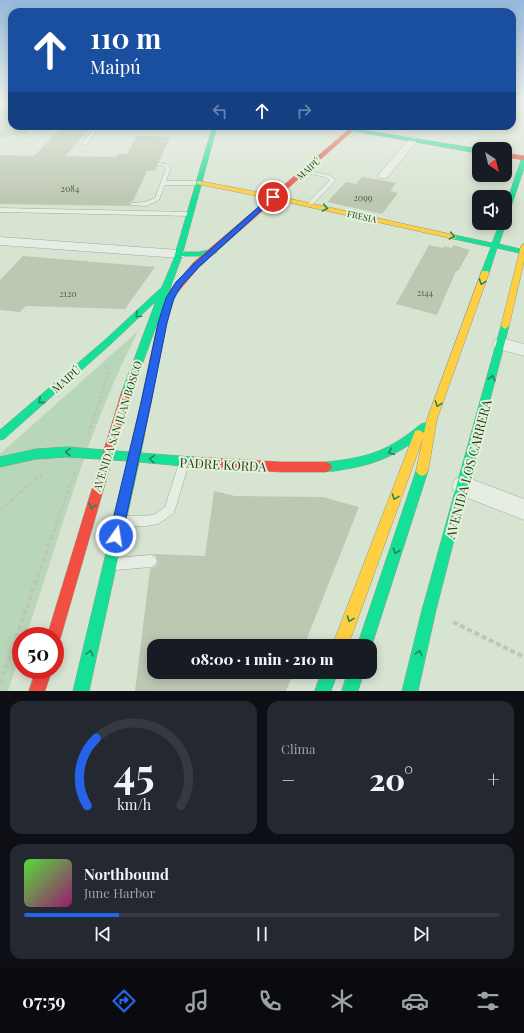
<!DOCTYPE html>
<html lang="es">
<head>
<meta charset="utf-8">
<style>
	:root { --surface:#171b24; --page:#242831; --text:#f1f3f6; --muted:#9ea1a6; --line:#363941; --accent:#2563eb }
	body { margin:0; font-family:"Playfair Display",serif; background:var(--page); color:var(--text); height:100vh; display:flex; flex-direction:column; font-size:15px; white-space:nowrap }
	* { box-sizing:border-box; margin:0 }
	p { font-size:13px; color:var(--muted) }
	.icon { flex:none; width:22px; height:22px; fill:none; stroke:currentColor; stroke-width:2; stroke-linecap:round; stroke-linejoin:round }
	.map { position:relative; height:691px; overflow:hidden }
	.sheet { display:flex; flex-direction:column; gap:10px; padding:10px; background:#0d0f14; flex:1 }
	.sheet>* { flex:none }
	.hud { position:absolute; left:8px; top:8px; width:508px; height:122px; border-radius:12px; box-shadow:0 2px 10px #0003; background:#1a4fa0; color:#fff; overflow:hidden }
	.needle { width:26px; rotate:145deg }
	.tools { position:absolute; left:472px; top:142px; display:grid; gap:8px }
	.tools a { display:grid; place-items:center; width:40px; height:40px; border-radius:8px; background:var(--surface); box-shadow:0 2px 10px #0003; font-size:20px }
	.speed { position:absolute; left:12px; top:627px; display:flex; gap:8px; font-size:20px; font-weight:700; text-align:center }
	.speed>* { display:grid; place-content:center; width:52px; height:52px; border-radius:50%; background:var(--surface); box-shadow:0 2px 10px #0003; line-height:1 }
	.speed .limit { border:6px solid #d22; background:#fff; color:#111 }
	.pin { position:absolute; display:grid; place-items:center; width:34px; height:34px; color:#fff; margin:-17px; border:2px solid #fff; border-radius:50%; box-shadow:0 1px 4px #0007 }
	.me { position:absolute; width:44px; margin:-22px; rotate:13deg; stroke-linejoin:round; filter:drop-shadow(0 0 3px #0008) }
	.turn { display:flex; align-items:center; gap:14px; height:84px; padding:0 16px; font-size:18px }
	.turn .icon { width:52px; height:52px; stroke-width:2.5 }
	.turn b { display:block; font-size:28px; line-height:34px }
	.lanes { display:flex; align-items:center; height:38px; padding:0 16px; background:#0003; justify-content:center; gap:20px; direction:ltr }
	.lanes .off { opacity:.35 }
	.big { font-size:30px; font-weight:800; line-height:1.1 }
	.sheet .widget { flex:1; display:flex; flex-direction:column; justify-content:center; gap:6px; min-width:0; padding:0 14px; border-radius:12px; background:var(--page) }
	.sheet .dial { align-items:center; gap:0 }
	.dial svg { height:104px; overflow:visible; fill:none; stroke:var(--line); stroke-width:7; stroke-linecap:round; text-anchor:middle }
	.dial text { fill:var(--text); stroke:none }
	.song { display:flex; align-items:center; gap:12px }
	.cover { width:48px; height:48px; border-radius:6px; background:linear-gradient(135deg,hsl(110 70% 55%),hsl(320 70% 35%)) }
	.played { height:4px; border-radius:2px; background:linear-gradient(90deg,var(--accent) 20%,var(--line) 20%) }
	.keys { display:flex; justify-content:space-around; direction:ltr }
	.heat { display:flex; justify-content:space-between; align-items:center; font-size:22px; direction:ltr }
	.sheet .tiles { flex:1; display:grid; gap:10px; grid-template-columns:1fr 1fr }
	.widget:last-child { grid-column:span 2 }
	.trip { position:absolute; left:147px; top:639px; width:230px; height:40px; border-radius:12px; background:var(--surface); box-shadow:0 2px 10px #0003; font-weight:800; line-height:40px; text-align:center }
	.tab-bar { display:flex; height:64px; justify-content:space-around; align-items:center; background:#090b0e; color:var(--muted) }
	.tab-bar .icon { width:28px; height:28px }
	.tab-bar .active { color:var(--accent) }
	.tab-bar b { font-size:18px; color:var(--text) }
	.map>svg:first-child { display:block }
</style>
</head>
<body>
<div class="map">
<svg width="524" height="691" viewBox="0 0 524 691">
	<rect width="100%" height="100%" fill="#d8e4d2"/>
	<!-- green -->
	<path fill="#b8d6b8" d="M0,102H12V126H31L26,133L0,138Z
		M138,331C88,428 61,533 26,636H21V651L8,691H0V454Z"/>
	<!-- building -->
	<path fill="#bdc8b3" d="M63,126H92L65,156L116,157L118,154H127L137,136L170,137L159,162L156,163L157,167L155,171H147L133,201L130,202V206L0,204V155L34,156Z
		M362,177L396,183L390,191L398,193L382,214L327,202L346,182L356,184Z
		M429,245L443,248L444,246L452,248L453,245L470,250L458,271H456L437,315L396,304Z
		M23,256L155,267L125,309L26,306L20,312L0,310V280Z
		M214,491L235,496L323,497L359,507L304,646H154V672H294L286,691H135L150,569L156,566L158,562L156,556L152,554L205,556Z"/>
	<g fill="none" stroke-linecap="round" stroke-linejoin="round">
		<!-- lane casing -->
		<g stroke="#a0aa9a" stroke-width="1">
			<path id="lane" d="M96,126H100L87,144H83V142Z
				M157,163L167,164L171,168L166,181H199L202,183L199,185H165L159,200L146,206L131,205V203L145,202L155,198L166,168L164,166L157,165Z
				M302,170L329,175L336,180L311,206L309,207L306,205L307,204L330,180L325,177L302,172Z
				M0,208L191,212L194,214L191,216L0,212Z
				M184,459L188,460L189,463L174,513L158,524L146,526H126L122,525L120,521L122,517L126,516H146L156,514L165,507L179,463L180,460Z
				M151,555L155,557L157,561L155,565L151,567L116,570L112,568L110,564L112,560L116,558Z"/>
		</g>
		<!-- street casing -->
		<g stroke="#a0aa9a" stroke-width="1">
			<path id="street" d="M413,137L418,140L387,178H379L378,176L379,174L410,138Z
				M0,237L179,250L184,251L186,254L184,257L179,258L0,245Z
				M501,338L524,344V356L495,348L493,344L495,340Z
				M463,476L524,499V520L455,493L452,486L455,479Z"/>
		</g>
		<!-- fast casing -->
		<g stroke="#909a8a" stroke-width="1">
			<path id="fast" d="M512,102L524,103V105L512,104Z
				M213,126H217L183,252H199L213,249L217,251L216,253L199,256H182L130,397H122L121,394L156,301L112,343L4,439L0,440V430L106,339L162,287L173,261Z
				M327,126H337L479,149V153Z
				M524,158V168L508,216L505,218V207L521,160Z
				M505,222L506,223L499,244L524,250V254L497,248L489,273L488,275H482L481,273L491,247L454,239L451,237L454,235L492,243L500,223H505Z
				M171,289H177L178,291L170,308L166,323L141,453L193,457L197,459L199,462L197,465L193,467L139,462L89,691H73L128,461L67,457L36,459L0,467V457L36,449L67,447L130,452L158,323L162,308Z
				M505,323L509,326L436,610L418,691H402L422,610L501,326Z
				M425,423L429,424L430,427L429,430C404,451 379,464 346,469C339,470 329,473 322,470L320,467L322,464L326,462C367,458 389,451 421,424Z
				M422,466L426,468L428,471L370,651V646H357L416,471L418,468Z
				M322,672H338L331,691H315Z
				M348,672H364L358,691H342Z"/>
		</g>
		<!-- slow casing -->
		<g stroke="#909a8a" stroke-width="1">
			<path id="slow" d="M199,181L273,195L454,235L457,237L454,239L273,199L197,184V182Z
				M524,244V261L509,326L505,329L501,326L521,246Z
				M482,271H488L489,273L437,419L428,471L426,474L422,476L418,474L416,471L423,438L348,646H332L414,434L415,431L419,430L424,433L427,419Z"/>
		</g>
		<!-- jam casing -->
		<g stroke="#909a8a" stroke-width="1">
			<path id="jam" d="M353,126H358L199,267L177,293H171L170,291L171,289L193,263Z
				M505,153L524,156V160L505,157Z
				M126,390L130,391L131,394L61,636L59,641L55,643V636H47L121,394L122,391Z
				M193,457L281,462H326L330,464L332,467L330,470L326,472H281L193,467L189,465L187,462L189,459Z
				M36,670H52L45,691H29Z"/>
		</g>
		<!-- path-far2 -->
		<path stroke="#bec6b9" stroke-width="2.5" stroke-dasharray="3 2" stroke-linecap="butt" d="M99,403L109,372L108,367L104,366"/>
		<!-- path-far1 -->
		<path stroke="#bec6b9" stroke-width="3" stroke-dasharray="4 2.5" stroke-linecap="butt" d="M88,435L99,402
			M0,510L42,474
			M54,531L75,471"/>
		<!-- path -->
		<path stroke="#bec6b9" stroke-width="4" stroke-dasharray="5 3" stroke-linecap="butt" d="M453,622L524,657
			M0,683L54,530"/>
		<!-- lane -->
		<use href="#lane" fill="#e6ede2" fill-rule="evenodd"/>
		<!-- street -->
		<use href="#street" fill="#e6ede2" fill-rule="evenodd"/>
		<!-- fast -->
		<use href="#fast" fill="#16e098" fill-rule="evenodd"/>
		<!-- slow -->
		<use href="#slow" fill="#ffcf43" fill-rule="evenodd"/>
		<!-- jam -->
		<use href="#jam" fill="#f24e42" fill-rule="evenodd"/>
	</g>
	<!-- one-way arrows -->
	<defs><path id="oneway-chevron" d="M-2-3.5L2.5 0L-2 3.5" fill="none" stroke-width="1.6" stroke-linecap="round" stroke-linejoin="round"/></defs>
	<g stroke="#238557">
		<use href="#oneway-chevron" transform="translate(325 208) rotate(12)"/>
		<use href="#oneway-chevron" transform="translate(452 236) rotate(12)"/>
		<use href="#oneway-chevron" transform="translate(482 282) rotate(110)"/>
		<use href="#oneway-chevron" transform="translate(138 315) rotate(137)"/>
		<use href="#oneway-chevron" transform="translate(492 378) rotate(-75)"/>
		<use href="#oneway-chevron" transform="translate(41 401) rotate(139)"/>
		<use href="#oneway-chevron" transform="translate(438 404) rotate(110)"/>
		<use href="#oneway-chevron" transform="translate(68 452) rotate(-178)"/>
		<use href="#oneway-chevron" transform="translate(391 452) rotate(155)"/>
		<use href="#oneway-chevron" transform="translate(152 459) rotate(-175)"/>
		<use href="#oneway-chevron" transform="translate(395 497) rotate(110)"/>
		<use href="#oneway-chevron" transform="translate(92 506) rotate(106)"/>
		<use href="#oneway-chevron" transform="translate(396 551) rotate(109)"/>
		<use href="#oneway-chevron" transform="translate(350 619) rotate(110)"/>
		<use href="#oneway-chevron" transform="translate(90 653) rotate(-77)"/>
		<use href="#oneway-chevron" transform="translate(419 653) rotate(-76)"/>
	</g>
	<!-- sky -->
	<linearGradient id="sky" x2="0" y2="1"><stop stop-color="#95b9da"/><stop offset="0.51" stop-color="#edf3eb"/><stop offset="1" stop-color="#edf3eb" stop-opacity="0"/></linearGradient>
	<rect width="524" height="199" fill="url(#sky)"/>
	<!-- route -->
	<path fill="#2563eb" stroke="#184099" d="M271,196L276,197L199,267L182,285L174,298L167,323L151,403L122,536L120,540L116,542L111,540L109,536L141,403L158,323L166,298L176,282L194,264Z"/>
	<g text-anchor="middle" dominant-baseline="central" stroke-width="4" stroke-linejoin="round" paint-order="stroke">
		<!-- far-street labels -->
		<g font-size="9" fill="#2e3a22" stroke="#e1f4d9">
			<text transform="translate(308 168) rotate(-41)">MAIPÚ</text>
			<text transform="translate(362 216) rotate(12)">FRESIA</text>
		</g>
		<!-- number labels -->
		<g font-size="9" fill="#525e46">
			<text x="70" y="188">2084</text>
			<text x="363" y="197">2099</text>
			<text x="425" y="292">2144</text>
			<text x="68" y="293">2120</text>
		</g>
		<!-- street labels -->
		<g font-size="11" fill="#2e3a22" stroke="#e1f4d9">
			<text transform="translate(66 379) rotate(-41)">MAIPÚ</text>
			<text transform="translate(117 426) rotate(-72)">AVENIDA SAN JUAN BOSCO</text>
		</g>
		<!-- near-street labels -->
		<g font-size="13" fill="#2e3a22" stroke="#e1f4d9">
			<text transform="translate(223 464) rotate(3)">PADRE KORDA</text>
			<text transform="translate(468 469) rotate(-75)">AVENIDA LOS CARRERA</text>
		</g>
	</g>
</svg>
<div class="tools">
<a><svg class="needle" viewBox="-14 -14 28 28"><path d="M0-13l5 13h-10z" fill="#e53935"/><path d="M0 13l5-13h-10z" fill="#9ea1a6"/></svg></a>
<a><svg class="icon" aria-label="sound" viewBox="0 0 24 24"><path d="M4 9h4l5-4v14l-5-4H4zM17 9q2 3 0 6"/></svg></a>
</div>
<div class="speed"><div class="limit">50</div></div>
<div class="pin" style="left:273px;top:197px;background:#d93025"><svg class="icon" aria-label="arrive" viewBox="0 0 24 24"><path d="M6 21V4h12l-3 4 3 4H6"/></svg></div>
<svg class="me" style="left:116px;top:536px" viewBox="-20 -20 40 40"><circle r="17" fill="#2563eb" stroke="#fff" stroke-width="3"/><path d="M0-11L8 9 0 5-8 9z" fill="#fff"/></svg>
<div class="trip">08:00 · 1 min · 210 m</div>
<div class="hud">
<div class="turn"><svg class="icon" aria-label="ahead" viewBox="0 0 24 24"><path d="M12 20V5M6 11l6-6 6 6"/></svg><div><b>110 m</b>Maipú</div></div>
<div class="lanes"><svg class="icon off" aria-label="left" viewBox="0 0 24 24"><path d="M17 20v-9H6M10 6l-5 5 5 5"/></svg><svg class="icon" aria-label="ahead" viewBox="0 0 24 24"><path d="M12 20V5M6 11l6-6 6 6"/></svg><svg class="icon off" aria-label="right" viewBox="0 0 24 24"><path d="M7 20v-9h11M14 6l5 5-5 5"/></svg></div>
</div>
</div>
<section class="sheet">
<div class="tiles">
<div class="widget dial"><svg viewBox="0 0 100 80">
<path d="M14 69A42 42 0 1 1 86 69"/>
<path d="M14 69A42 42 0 0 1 21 17" stroke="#2563eb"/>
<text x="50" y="56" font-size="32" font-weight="700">45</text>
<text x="50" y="72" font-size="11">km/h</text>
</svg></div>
<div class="widget"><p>Clima</p>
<div class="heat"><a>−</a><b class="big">20°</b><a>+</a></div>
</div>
<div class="widget">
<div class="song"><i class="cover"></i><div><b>Northbound</b><p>June Harbor</p></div></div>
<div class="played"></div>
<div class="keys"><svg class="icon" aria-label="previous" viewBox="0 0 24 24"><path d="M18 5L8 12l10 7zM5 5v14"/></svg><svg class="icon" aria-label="pause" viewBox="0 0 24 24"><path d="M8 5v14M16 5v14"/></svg><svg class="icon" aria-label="next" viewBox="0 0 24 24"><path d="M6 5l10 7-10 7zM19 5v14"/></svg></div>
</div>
</div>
</section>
<nav class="tab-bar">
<b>07:59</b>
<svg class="icon active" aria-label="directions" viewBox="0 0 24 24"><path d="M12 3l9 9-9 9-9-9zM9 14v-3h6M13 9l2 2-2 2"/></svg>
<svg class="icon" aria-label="music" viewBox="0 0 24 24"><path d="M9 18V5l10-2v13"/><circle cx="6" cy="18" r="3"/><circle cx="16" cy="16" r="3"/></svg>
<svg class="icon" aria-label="phone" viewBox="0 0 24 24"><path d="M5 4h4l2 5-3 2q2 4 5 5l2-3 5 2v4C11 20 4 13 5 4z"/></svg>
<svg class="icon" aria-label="climate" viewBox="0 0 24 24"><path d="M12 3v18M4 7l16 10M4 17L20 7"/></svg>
<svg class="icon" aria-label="car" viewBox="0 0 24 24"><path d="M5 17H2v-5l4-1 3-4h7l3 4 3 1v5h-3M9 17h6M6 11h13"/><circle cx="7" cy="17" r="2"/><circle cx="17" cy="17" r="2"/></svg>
<svg class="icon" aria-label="filters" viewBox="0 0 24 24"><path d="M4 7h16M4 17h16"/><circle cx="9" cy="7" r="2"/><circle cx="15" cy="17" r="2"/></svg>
</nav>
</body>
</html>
